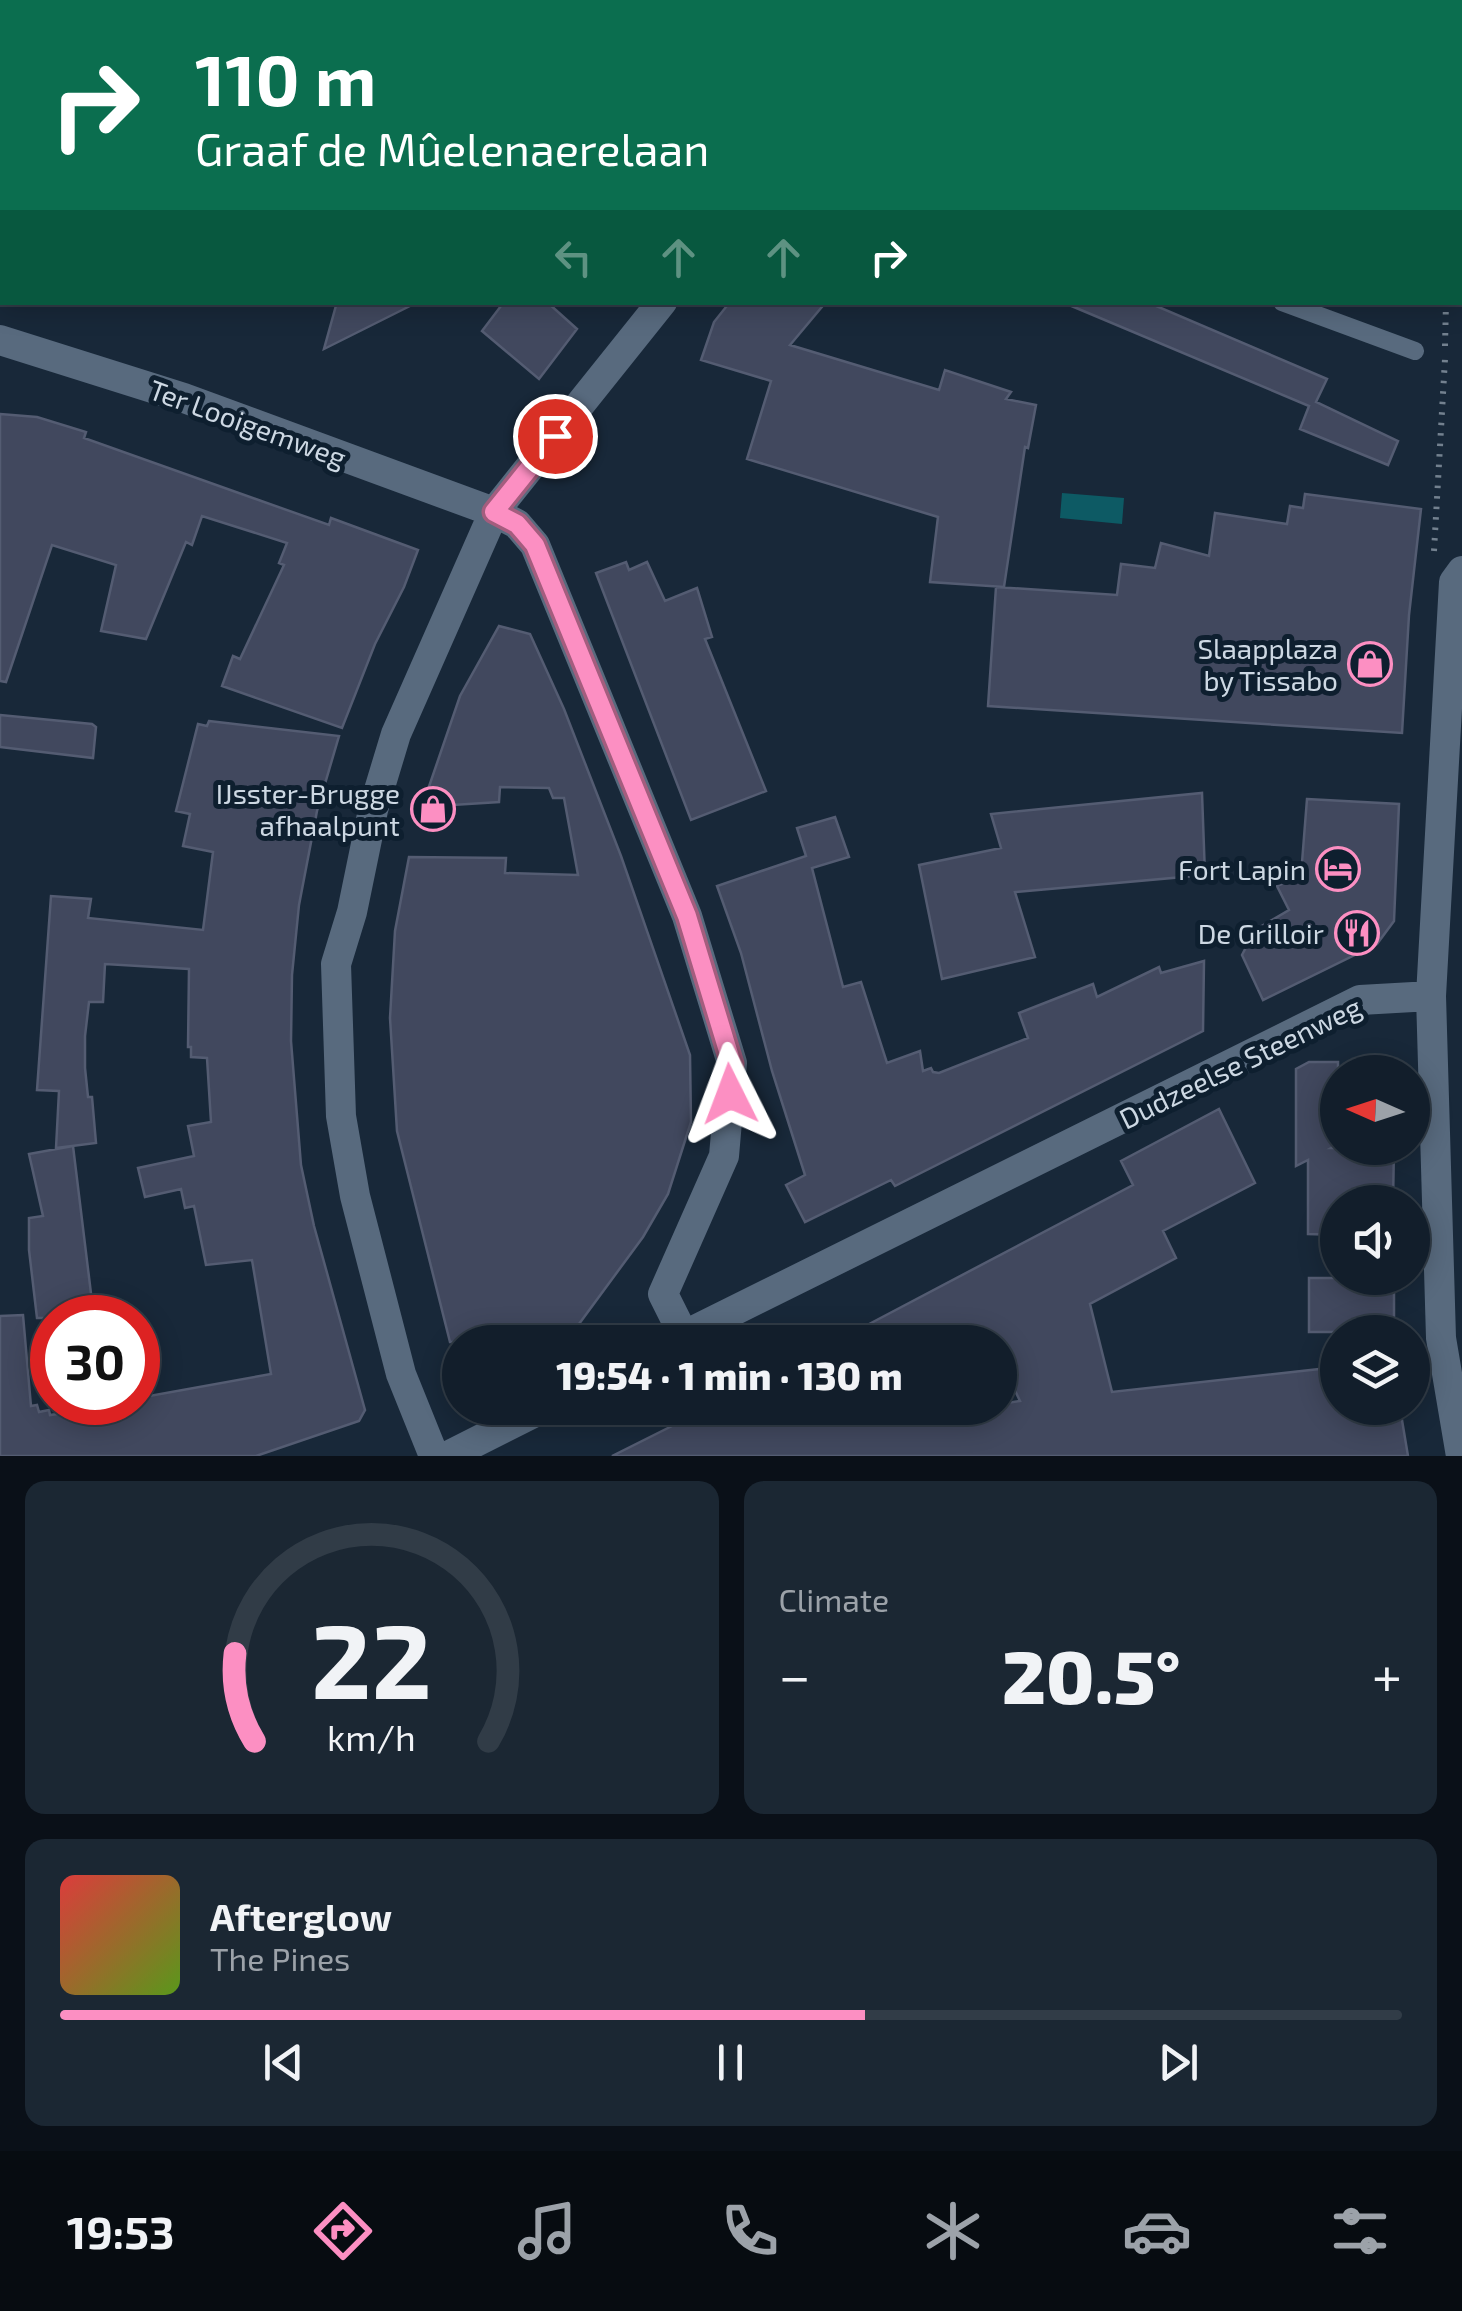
<!DOCTYPE html>
<html lang="en">
<head>
<meta charset="utf-8">
<style>
	:root { --surface:#121e2b; --page:#1b2733; --text:#f1f3f6; --muted:#9ca2a9; --line:#313c47; --accent:#fc8fc2 }
	body { margin:0; font-family:"Exo 2",sans-serif; background:var(--page); color:var(--text); height:100vh; display:flex; flex-direction:column; font-size:38px; white-space:nowrap }
	* { box-sizing:border-box; margin:0 }
	p { font-size:32px; color:var(--muted) }
	.icon { flex:none; width:55px; height:55px; fill:none; stroke:currentColor; stroke-width:2; stroke-linecap:round; stroke-linejoin:round }
	.map { position:relative; height:1456px; overflow:hidden }
	.sheet { display:flex; flex-direction:column; gap:25px; padding:25px; background:#0a1018; flex:1 }
	.sheet>* { flex:none }
	.banner { position:absolute; left:0px; top:0px; width:1462px; height:305px; box-shadow:0 5px 25px #0003,0 0 0 2px var(--line); background:#0b6e4f; color:#fff; overflow:hidden }
	.needle { width:65px; rotate:273deg }
	.tools { position:absolute; left:1320px; top:1055px; display:grid; gap:20px }
	.tools a { display:grid; place-items:center; width:110px; height:110px; border-radius:50%; background:var(--surface); box-shadow:0 5px 25px #0003,0 0 0 2px var(--line); font-size:50px }
	.speed { position:absolute; left:30px; top:1295px; display:flex; gap:20px; font-size:50px; font-weight:700; text-align:center }
	.speed>* { display:grid; place-content:center; width:130px; height:130px; border-radius:50%; background:var(--surface); box-shadow:0 5px 25px #0003,0 0 0 2px var(--line); line-height:1 }
	.speed .limit { border:15px solid #d22; background:#fff; color:#111 }
	.pin { position:absolute; display:grid; place-items:center; width:85px; height:85px; color:#fff; margin:-42px; border:5px solid #fff; border-radius:50%; box-shadow:0 2px 10px #0007 }
	.me { position:absolute; width:110px; margin:-55px; rotate:357deg; stroke-linejoin:round; filter:drop-shadow(0 0 8px #0008) }
	.turn { display:flex; align-items:center; gap:35px; height:210px; padding:0 30px; font-size:45px }
	.turn .icon { width:130px; height:130px; stroke-width:2.5 }
	.turn b { display:block; font-size:70px; line-height:85px }
	.lanes { display:flex; align-items:center; height:95px; padding:0 30px; background:#0003; justify-content:center; gap:50px; direction:ltr }
	.lanes .off { opacity:.35 }
	.big { font-size:75px; font-weight:800; line-height:1.1 }
	.sheet .card { flex:1; display:flex; flex-direction:column; justify-content:center; gap:15px; min-width:0; padding:0 35px; border-radius:20px; background:var(--page) }
	.sheet .dial { align-items:center; gap:0 }
	.dial svg { height:260px; overflow:visible; fill:none; stroke:var(--line); stroke-width:7; stroke-linecap:round; text-anchor:middle }
	.dial text { fill:var(--text); stroke:none }
	.song { display:flex; align-items:center; gap:30px }
	.cover { width:120px; height:120px; border-radius:15px; background:linear-gradient(135deg,hsl(0 70% 55%),hsl(90 70% 35%)) }
	.played { height:10px; border-radius:5px; background:linear-gradient(90deg,var(--accent) 60%,var(--line) 60%) }
	.keys { display:flex; justify-content:space-around; direction:ltr }
	.heat { display:flex; justify-content:space-between; align-items:center; font-size:55px; direction:ltr }
	.sheet .tiles { flex:1; display:grid; gap:25px; grid-template-columns:1fr 1fr }
	.card:last-child { grid-column:span 2 }
	.trip { position:absolute; left:442px; top:1325px; width:575px; height:100px; border-radius:50px; background:var(--surface); box-shadow:0 5px 25px #0003,0 0 0 2px var(--line); font-weight:800; line-height:100px; text-align:center }
	.tabs { display:flex; height:160px; justify-content:space-around; align-items:center; background:#070c11; color:var(--muted) }
	.tabs .icon { width:70px; height:70px }
	.tabs .on { color:var(--accent) }
	.tabs b { font-size:45px; color:var(--text) }
	.map>svg:first-child { display:block }
</style>
</head>
<body>
<div class="map">
<svg width="1462" height="1456" viewBox="0 0 1462 1456">
	<rect width="100%" height="100%" fill="#182839"/>
	<!-- green -->
	<path fill="#474167" d="M1206,0H1441L1205,2Z"/>
	<!-- water -->
	<path fill="#0d5a64" d="M1062,493L1124,498L1122,524L1060,518Z"/>
	<!-- building -->
	<path fill="#41485e" stroke="#545c72" stroke-width="2.5" d="M337,302H418L324,349Z
		M504,302H547L577,329L539,379L482,331Z
		M730,302H826L790,345L939,390L945,370L1011,392L1006,399L1036,405L1028,448L1025,447L1004,587L930,582L938,517L747,459L771,381L701,360L714,322Z
		M1062,302H1147L1327,379L1316,402L1398,441L1388,465L1300,429L1309,406Z
		M0,414L37,417L86,432L84,438L329,525L331,518L418,550L404,587L375,644L342,728L222,686L233,656L240,659L284,565L279,563L287,543L202,516L192,545L186,542L146,639L101,631L116,565L52,545L6,682L0,681Z
		M1305,494L1421,509L1409,615L1402,733L988,706L996,587L1117,595L1121,564L1155,568L1161,543L1209,556L1215,513L1287,524L1290,506L1303,508Z
		M626,562L629,570L647,562L665,601L697,588L712,637L705,639L766,791L691,820L596,573Z
		M499,626L530,634L564,709L621,856L690,1055L691,1122L668,1194L643,1237L579,1324L578,1342H450L397,1131L390,1018L395,931L409,857L506,858L505,873L578,875L564,798H553L549,788L500,787L499,802L422,807L460,696Z
		M0,715L92,724L96,727L93,758L0,747Z
		M209,721L339,736L317,811L299,905L292,975L291,1041L301,1165L314,1226L365,1410L359,1421L256,1456H0V1316L23,1315L31,1406L37,1405L39,1412L49,1410L50,1415L115,1406L114,1402H138V1398L271,1374L252,1260L206,1265L194,1206L185,1208L181,1189L145,1197L138,1168L194,1156L188,1126L211,1122L207,1058L191,1057V1047H188L189,969L105,964L103,1002H89L85,1036V1068L88,1097H92L96,1143L56,1148L59,1091L37,1090L51,896L91,899L88,918L203,930L213,852L183,846L190,814L176,811L198,724L207,726Z
		M1202,793L1205,875L1015,892L1035,957L942,979L919,865L1001,848L991,814Z
		M1307,799L1399,804L1394,921L1377,944L1263,1000L1242,955L1255,930L1289,910L1277,886L1301,875Z
		M835,817L849,857L812,868L843,987L861,982L887,1063L920,1051L923,1071L931,1068L933,1072L939,1073L1028,1038L1019,1013L1093,984L1097,997L1159,967L1161,973L1204,961L1203,1031L895,1186L891,1180L805,1222L786,1185L805,1175L772,1071L741,953L717,886L806,856L797,828Z
		M1309,1062H1338V1144L1331,1148H1394L1393,1202H1338V1235L1308,1234V1160L1296,1166V1069Z
		M1219,1109L1255,1183L1163,1231L1176,1258L1090,1304L1112,1392L1338,1367V1408H1400L1408,1456H612L708,1408H1000V1404L1020,1401L1000,1359V1342H835L1133,1185L1121,1161Z
		M73,1146L94,1318H37L29,1250V1218L43,1216L29,1154Z
		M1309,1278H1394V1332H1309Z"/>
	<g fill="none" stroke-linecap="round" stroke-linejoin="round">
		<!-- path -->
		<path stroke="#73818f" stroke-width="6" stroke-dasharray="2.5 8" stroke-linecap="butt" d="M1345,2L1346,0
			M1450,2L1451,0
			M1445,346L1446,302
			M1434,551L1445,359"/>
		<!-- lane -->
		<path stroke="#586a7e" stroke-width="18" d="M1282,302L1415,351"/>
		<!-- street -->
		<path stroke="#586a7e" stroke-width="30" d="M13,2L14,0
			M889,2L891,0
			M0,44L2,36
			M0,340L184,398L494,512L517,524L535,545L687,916L732,1063L724,1156L663,1294L684,1336
			M671,1342L1360,1000L1431,996
			M434,1456L401,1374L355,1196L341,1116L336,964L352,912L373,810L396,734L494,512L662,302
			M448,1456L543,1408
			M1461,1456L1441,1338L1431,996L1454,582L1462,571"/>
	</g>
	<g fill="none" stroke-linecap="round" stroke-linejoin="round">
		<!-- route casing -->
		<g stroke="#a45d7e" stroke-width="25">
			<path id="route" d="M555,436L494,512L517,524L535,545L673,882L687,916L732,1064L730,1094"/>
		</g>
		<!-- route -->
		<use href="#route" stroke="#fc8fc2" stroke-width="18"/>
	</g>
	<!-- icons -->
	<defs>
		<g id="shop-ring" transform="scale(2.25)"><circle r="9.5" fill="#0e1f2f" stroke="#fc8fc2" stroke-width="1.5"/><path d="M-5-2.5h2.3a2.7 3.5 0 0 1 5.4 0H5L5.5 6h-11ZM-1.5-2.5h3a1.5 2.3 0 0 0-3 0Z" fill="#fc8fc2"/></g>
		<g id="hotel-ring" transform="scale(2.25)"><circle r="9.5" fill="#0e1f2f" stroke="#fc8fc2" stroke-width="1.5"/><path d="M-6-4.5h1.5V1H6V5H4.5V3h-9V5H-6ZM-4 0a1.8 1.8 0 1 1 3.6 0ZM.5 0V-2.5h3Q6-2.5 6 0Z" fill="#fc8fc2"/></g>
		<g id="restaurant-ring" transform="scale(2.25)"><circle r="9.5" fill="#0e1f2f" stroke="#fc8fc2" stroke-width="1.5"/><path d="M-5-6h1v4h1v-4h1v4h1v-4h1v5L-1.5 .5V6h-2V.5L-5-1ZM5-6V6H3V1.5H1.5Q1.5-4 5-6Z" fill="#fc8fc2"/></g>
	</defs>
	<g fill-rule="evenodd">
		<use href="#shop-ring" x="1370" y="664"/>
		<use href="#shop-ring" x="433" y="809"/>
		<use href="#hotel-ring" x="1338" y="869"/>
		<use href="#restaurant-ring" x="1357" y="933"/>
	</g>
	<g text-anchor="middle" dominant-baseline="central" stroke-width="10" stroke-linejoin="round" paint-order="stroke">
		<!-- street labels -->
		<g font-size="28" fill="#cdd8e3" stroke="#0e1f2f">
			<text transform="translate(248 423) rotate(20)">Ter Looigemweg</text>
			<text transform="translate(1240 1062) rotate(-26)">Dudzeelse Steenweg</text>
		</g>
		<!-- poi labels -->
		<g font-size="28" fill="#cdd8e3" stroke="#0e1f2f" text-anchor="end">
			<text x="1338" y="648">Slaapplaza<tspan x="1338" dy="32">by Tissabo</tspan></text>
			<text x="400" y="793">IJsster-Brugge<tspan x="400" dy="32">afhaalpunt</tspan></text>
			<text x="1306" y="869">Fort Lapin</text>
			<text x="1324" y="933">De Grilloir</text>
		</g>
	</g>
</svg>
<div class="tools">
<a><svg class="needle" viewBox="-14 -14 28 28"><path d="M0-13l5 13h-10z" fill="#e53935"/><path d="M0 13l5-13h-10z" fill="#9ca2a9"/></svg></a>
<a><svg class="icon" aria-label="sound" viewBox="0 0 24 24"><path d="M4 9h4l5-4v14l-5-4H4zM17 9q2 3 0 6"/></svg></a>
<a><svg class="icon" aria-label="layers" viewBox="0 0 24 24"><path d="M12 4l9 5-9 5-9-5zM3 14l9 5 9-5"/></svg></a>
</div>
<div class="speed"><div class="limit">30</div></div>
<div class="pin" style="left:555px;top:436px;background:#d93025"><svg class="icon" aria-label="arrive" viewBox="0 0 24 24"><path d="M6 21V4h12l-3 4 3 4H6"/></svg></div>
<svg class="me" style="left:730px;top:1094px" viewBox="-20 -20 40 40"><path d="M0-17L14 15 0 8-14 15z" fill="#fc8fc2" stroke="#fff" stroke-width="4"/></svg>
<div class="trip">19:54 · 1 min · 130 m</div>
<div class="banner">
<div class="turn"><svg class="icon" aria-label="right" viewBox="0 0 24 24"><path d="M7 20v-9h11M14 6l5 5-5 5"/></svg><div><b>110 m</b>Graaf de Mûelenaerelaan</div></div>
<div class="lanes"><svg class="icon off" aria-label="left" viewBox="0 0 24 24"><path d="M17 20v-9H6M10 6l-5 5 5 5"/></svg><svg class="icon off" aria-label="ahead" viewBox="0 0 24 24"><path d="M12 20V5M6 11l6-6 6 6"/></svg><svg class="icon off" aria-label="ahead" viewBox="0 0 24 24"><path d="M12 20V5M6 11l6-6 6 6"/></svg><svg class="icon" aria-label="right" viewBox="0 0 24 24"><path d="M7 20v-9h11M14 6l5 5-5 5"/></svg></div>
</div>
</div>
<section class="sheet">
<div class="tiles">
<div class="card dial"><svg viewBox="0 0 100 80">
<path d="M14 69A42 42 0 1 1 86 69"/>
<path d="M14 69A42 42 0 0 1 8 42" stroke="#fc8fc2"/>
<text x="50" y="56" font-size="32" font-weight="700">22</text>
<text x="50" y="72" font-size="11">km/h</text>
</svg></div>
<div class="card"><p>Climate</p>
<div class="heat"><a>−</a><b class="big">20.5°</b><a>+</a></div>
</div>
<div class="card">
<div class="song"><i class="cover"></i><div><b>Afterglow</b><p>The Pines</p></div></div>
<div class="played"></div>
<div class="keys"><svg class="icon" aria-label="previous" viewBox="0 0 24 24"><path d="M18 5L8 12l10 7zM5 5v14"/></svg><svg class="icon" aria-label="pause" viewBox="0 0 24 24"><path d="M8 5v14M16 5v14"/></svg><svg class="icon" aria-label="next" viewBox="0 0 24 24"><path d="M6 5l10 7-10 7zM19 5v14"/></svg></div>
</div>
</div>
</section>
<nav class="tabs">
<b>19:53</b>
<svg class="icon on" aria-label="directions" viewBox="0 0 24 24"><path d="M12 3l9 9-9 9-9-9zM9 14v-3h6M13 9l2 2-2 2"/></svg>
<svg class="icon" aria-label="music" viewBox="0 0 24 24"><path d="M9 18V5l10-2v13"/><circle cx="6" cy="18" r="3"/><circle cx="16" cy="16" r="3"/></svg>
<svg class="icon" aria-label="phone" viewBox="0 0 24 24"><path d="M5 4h4l2 5-3 2q2 4 5 5l2-3 5 2v4C11 20 4 13 5 4z"/></svg>
<svg class="icon" aria-label="climate" viewBox="0 0 24 24"><path d="M12 3v18M4 7l16 10M4 17L20 7"/></svg>
<svg class="icon" aria-label="car" viewBox="0 0 24 24"><path d="M5 17H2v-5l4-1 3-4h7l3 4 3 1v5h-3M9 17h6M6 11h13"/><circle cx="7" cy="17" r="2"/><circle cx="17" cy="17" r="2"/></svg>
<svg class="icon" aria-label="filters" viewBox="0 0 24 24"><path d="M4 7h16M4 17h16"/><circle cx="9" cy="7" r="2"/><circle cx="15" cy="17" r="2"/></svg>
</nav>
</body>
</html>
